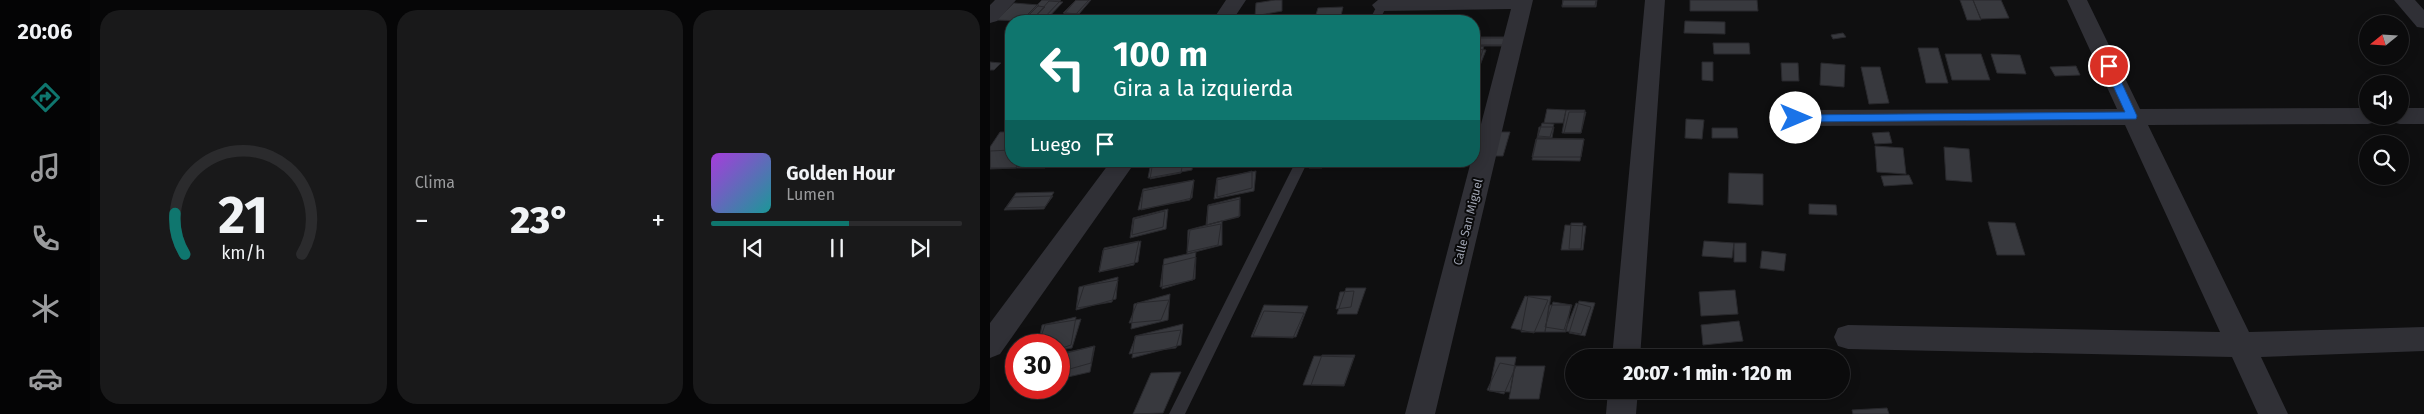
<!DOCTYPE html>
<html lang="es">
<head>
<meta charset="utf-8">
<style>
	:root { --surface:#0b0b0c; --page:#19191a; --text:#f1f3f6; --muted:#9a9b9d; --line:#2b2b2d; --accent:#0f766e }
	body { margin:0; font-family:"Fira Sans",sans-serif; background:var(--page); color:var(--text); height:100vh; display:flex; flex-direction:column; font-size:19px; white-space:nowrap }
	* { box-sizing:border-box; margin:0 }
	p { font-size:16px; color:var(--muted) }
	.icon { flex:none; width:28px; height:28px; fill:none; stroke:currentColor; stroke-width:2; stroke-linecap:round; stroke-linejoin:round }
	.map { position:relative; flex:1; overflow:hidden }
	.details { display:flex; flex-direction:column; gap:10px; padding:10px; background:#060607; width:900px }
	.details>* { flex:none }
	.top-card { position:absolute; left:15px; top:15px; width:475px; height:152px; border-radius:20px; box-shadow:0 2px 12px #0003,0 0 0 1px var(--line); background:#0f766e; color:#fff; overflow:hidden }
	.needle { width:32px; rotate:252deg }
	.buttons { position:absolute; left:1369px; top:15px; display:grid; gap:10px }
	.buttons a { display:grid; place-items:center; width:50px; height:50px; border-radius:50%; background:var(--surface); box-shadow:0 2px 12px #0003,0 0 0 1px var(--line); font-size:25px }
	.speed { position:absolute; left:15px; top:334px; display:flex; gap:10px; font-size:25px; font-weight:700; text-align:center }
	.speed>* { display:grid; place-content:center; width:65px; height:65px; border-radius:50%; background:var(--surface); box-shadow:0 2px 12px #0003,0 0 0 1px var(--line); line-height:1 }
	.speed .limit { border:8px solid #d22; background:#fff; color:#111 }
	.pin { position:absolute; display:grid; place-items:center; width:42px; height:42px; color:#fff; margin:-21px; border:2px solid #fff; border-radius:50%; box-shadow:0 1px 5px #0007 }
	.me { position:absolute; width:55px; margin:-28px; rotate:90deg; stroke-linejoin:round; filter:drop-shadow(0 0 4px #0008) }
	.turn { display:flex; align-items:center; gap:18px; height:105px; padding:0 25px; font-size:22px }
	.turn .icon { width:65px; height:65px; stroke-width:2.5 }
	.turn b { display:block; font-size:35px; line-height:42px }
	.then { display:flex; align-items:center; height:48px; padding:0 25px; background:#0003; gap:10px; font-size:19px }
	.big { font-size:38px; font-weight:800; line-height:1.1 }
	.details .card { flex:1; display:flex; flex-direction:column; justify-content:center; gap:8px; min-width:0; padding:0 18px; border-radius:20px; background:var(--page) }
	.details .dial { align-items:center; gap:0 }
	.dial svg { height:130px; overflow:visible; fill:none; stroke:var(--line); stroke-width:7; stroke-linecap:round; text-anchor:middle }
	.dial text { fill:var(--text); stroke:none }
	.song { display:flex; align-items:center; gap:15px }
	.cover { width:60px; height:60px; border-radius:8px; background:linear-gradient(135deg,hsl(280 70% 55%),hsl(180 70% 35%)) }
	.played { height:5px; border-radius:2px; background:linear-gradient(90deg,var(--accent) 55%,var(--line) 55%) }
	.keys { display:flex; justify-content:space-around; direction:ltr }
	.heat { display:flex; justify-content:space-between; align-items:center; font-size:28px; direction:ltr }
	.details .tiles { flex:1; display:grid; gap:10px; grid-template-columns:repeat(3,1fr) }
	.trip { position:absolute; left:575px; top:349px; width:285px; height:50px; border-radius:25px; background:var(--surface); box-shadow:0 2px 12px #0003,0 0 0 1px var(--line); font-weight:800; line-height:50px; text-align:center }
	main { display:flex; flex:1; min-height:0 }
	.dock { display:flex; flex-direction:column; width:90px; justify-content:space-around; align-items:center; background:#040405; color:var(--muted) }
	.dock .icon { width:35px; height:35px }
	.dock .on { color:var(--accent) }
	.dock b { font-size:22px; color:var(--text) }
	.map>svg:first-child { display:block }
</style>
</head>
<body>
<main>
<nav class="dock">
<b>20:06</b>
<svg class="icon on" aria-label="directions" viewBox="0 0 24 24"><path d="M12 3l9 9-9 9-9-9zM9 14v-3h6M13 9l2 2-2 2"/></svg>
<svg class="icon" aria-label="music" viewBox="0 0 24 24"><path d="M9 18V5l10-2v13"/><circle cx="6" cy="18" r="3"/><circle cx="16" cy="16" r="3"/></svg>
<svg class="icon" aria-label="phone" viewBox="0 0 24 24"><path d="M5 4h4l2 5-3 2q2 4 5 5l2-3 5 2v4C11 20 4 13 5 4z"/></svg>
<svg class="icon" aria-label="climate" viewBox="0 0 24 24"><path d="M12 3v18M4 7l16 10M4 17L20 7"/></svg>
<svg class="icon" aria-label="car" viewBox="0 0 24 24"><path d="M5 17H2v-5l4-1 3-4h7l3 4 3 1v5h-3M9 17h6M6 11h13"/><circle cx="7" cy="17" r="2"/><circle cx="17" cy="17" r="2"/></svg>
</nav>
<section class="details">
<div class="tiles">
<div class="card dial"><svg viewBox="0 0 100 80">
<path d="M14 69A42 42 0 1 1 86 69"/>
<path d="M14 69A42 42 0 0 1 8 44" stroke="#0f766e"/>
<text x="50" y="56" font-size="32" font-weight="700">21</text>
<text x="50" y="72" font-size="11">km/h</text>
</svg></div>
<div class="card"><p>Clima</p>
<div class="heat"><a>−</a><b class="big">23°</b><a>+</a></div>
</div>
<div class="card">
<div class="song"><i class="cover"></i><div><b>Golden Hour</b><p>Lumen</p></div></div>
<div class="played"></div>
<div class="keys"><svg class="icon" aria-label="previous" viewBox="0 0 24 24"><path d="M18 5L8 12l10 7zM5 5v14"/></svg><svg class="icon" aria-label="pause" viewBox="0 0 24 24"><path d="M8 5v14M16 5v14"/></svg><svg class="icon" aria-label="next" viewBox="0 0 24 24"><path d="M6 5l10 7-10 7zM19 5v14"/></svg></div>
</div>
</div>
</section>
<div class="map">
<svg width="1434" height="414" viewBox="0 0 1434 414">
	<rect width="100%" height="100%" fill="#0f0f10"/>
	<!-- building -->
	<path fill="#38393e" stroke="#29292d" d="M52,0H71L51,21H31Z
		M86,0H101L89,14H74Z
		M86,0H99L86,14L73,13Z
		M285,0H292V11L265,16L266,3Z
		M573,0H607L606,7H572Z
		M573,0H606L605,6H572Z
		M700,0H767L768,11H700Z
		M970,0H983L991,20H977Z
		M983,0H1011L1019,18L991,19Z
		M59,1L73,2L57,19L44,18Z
		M24,3L49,5L32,21L6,20Z
		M48,6L55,7L40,21H33Z
		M353,7L350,20L324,21L328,8Z
		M75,13L89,14L82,21H67Z
		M293,16V21H262Z
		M695,21L735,22V34L694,33Z
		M853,33L856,37L843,39L841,35Z
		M484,37H516L513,46H484Z
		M484,38H518L516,45H484Z
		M723,43H759L760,54H724Z
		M484,46H494L488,66H484Z
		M928,48H948L958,83H936Z
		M484,49L496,50L489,68H484Z
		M955,54H991L1000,80H962Z
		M1001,54L1030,55L1036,74L1007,73Z
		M0,62L11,63L4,70H0Z
		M712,62H723V81L712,80Z
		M791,63H808L809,81H792Z
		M831,63L855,65L854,87L830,85Z
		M1086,66L1090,75L1065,76L1060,67Z
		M871,67H890L899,103L879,104Z
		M557,109L576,110L573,123H554Z
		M576,110H595L591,133H572Z
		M579,112H596L591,133H574Z
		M696,119L714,120L712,139L695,138Z
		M552,123L564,124L560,137L548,136Z
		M549,127H564L562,138H547Z
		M722,128H747L748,138H722Z
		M10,132H21V161H30L26,168L0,169V147Z
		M510,132H520L513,156H503Z
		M899,132L902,143L885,144L882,133Z
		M547,138L594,139L590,161L542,160Z
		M546,139H594L591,157H542Z
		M885,146L913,148L916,174L887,172Z
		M954,147L979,149L982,182L956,180Z
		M21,150V161H30L26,168H0V151Z
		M30,161H60L55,168H26Z
		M31,161H59L56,165L28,167Z
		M163,161H193L191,173L160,179Z
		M203,161L202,170L158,178L161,162Z
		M322,161H335L332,168H319Z
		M326,161H337L335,167H324Z
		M262,171V188L227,197V180Z
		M266,171L264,191L224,199L227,178Z
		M739,173L773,174V205L738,203Z
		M919,175L923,184L894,186L891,176Z
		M204,180L200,200L148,210L153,189Z
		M204,180L202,198L151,210L153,191Z
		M64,192L54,209L14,210L26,193Z
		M63,196L55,207L16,208L24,197Z
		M250,197V216L217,225L218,205Z
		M250,199L249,217L216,225L218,206Z
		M819,204L846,205L847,215L819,214Z
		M178,209L176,229L140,238L143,218Z
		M175,211L173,227L142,235L144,219Z
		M232,221V245L197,254L198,230Z
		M998,222L1025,223L1035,255H1007Z
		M581,223H593L591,249H579Z
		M231,224L228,245L197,252L200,230Z
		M575,225L596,226L593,250H571Z
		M149,241L144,265L109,272L114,248Z
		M151,241L148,262L109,272L113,250Z
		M714,241L744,243L742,258L712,256Z
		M744,243H756V262H744Z
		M772,251L796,254L794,271L770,268Z
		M206,252L203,280L170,287L174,259Z
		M206,257L205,279L172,289L173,265Z
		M128,277L126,299L86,310L89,287Z
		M128,280L122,302L87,308L94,286Z
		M356,288H376L367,314H347Z
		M745,290L748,314L711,316L709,292Z
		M364,291L361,307L346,309L350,292Z
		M180,294L178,320L141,329L144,304Z
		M535,296L558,300L544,333L521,328Z
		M538,296H561L555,332H531Z
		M179,300L171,320L139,323L147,303Z
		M589,301L605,303L595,336L579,333Z
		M563,302L582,305L574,330L555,327Z
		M586,303L601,307L591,334L575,331Z
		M274,305L318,306L306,337H261Z
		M559,305H581L576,332H555Z
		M274,311L314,313L303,338L263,336Z
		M86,317L81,345L69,349V345H48L52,325Z
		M91,319L82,348L69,350V345H48L55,325Z
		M749,321L753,341L713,345L711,325Z
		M193,324L191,345L142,358L145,336Z
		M191,330L186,348L139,354L146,336Z
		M104,346L101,363L69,372V355Z
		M105,346L100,372L69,379V354Z
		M332,355H365L354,386L321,385Z
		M324,356L364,357L354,385H313Z
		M506,357H526L520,392L499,391Z
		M510,363L526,366L514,394L497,390Z
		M525,366H555L549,399H519Z
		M191,372L173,413L143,414L161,373Z
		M897,408L899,414H863L862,410Z"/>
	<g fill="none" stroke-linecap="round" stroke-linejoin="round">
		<!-- lane -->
		<path fill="#303036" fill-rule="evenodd" d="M390,0H400L389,21H379Z
			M306,161H318L195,414H179Z"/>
		<!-- street -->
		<path fill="#303036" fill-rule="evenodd" d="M5,0H26L7,21L0,23V5Z
			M236,0H256L242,21H222Z
			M388,0H543L445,414H415L481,161H484V151L521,9L392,11L385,9L382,5Z
			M655,0H675L650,358H622Z
			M1077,0H1097L1150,109L1378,108V116H1389L1386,122L1378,124L1158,125L1259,332L1434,327V351L1271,357L1298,414H1268L1242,357L858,349L848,346L844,337L848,328L858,325L1230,332L1135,125L806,126L798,124L795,118L798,112L806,110L1127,109Z
			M1404,0H1425L1434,10V28L1427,27Z
			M1410,108H1434V124H1410L1402,122L1399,116H1410Z
			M121,161H146L10,354L0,358V323Z
			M618,390H648L646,414H616Z"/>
	</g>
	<!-- route -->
	<path fill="#1a73e8" stroke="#114b97" d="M1119,63L1124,66L1147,116L1146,119L806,122L801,118L806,115L1135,112L1114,66Z"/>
	<g text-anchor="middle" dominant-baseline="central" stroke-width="4" stroke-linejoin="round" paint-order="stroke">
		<!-- street labels -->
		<g font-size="12" fill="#9fa4b2" stroke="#0a0a0b">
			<text transform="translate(478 222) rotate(-76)">Calle San Miguel</text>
		</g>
	</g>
</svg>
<div class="buttons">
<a><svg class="needle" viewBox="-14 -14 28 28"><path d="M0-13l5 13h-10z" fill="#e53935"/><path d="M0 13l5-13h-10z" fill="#9a9b9d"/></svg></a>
<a><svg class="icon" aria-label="sound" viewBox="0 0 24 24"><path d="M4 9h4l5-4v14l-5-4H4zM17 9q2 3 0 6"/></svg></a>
<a><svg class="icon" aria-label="search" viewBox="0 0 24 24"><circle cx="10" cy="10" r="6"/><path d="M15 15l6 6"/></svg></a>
</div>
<div class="speed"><div class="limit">30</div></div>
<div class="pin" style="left:1119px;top:66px;background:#d93025"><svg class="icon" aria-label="arrive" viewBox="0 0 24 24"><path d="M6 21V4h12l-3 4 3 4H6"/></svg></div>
<svg class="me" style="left:806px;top:118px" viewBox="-20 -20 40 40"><circle r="19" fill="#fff"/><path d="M0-13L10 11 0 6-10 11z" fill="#1a73e8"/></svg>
<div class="trip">20:07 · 1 min · 120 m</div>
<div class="top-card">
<div class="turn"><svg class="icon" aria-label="left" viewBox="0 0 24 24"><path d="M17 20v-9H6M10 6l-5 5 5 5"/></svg><div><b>100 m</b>Gira a la izquierda</div></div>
<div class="then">Luego<svg class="icon" aria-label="arrive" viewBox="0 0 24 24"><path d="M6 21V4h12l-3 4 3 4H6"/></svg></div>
</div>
</div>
</main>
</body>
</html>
